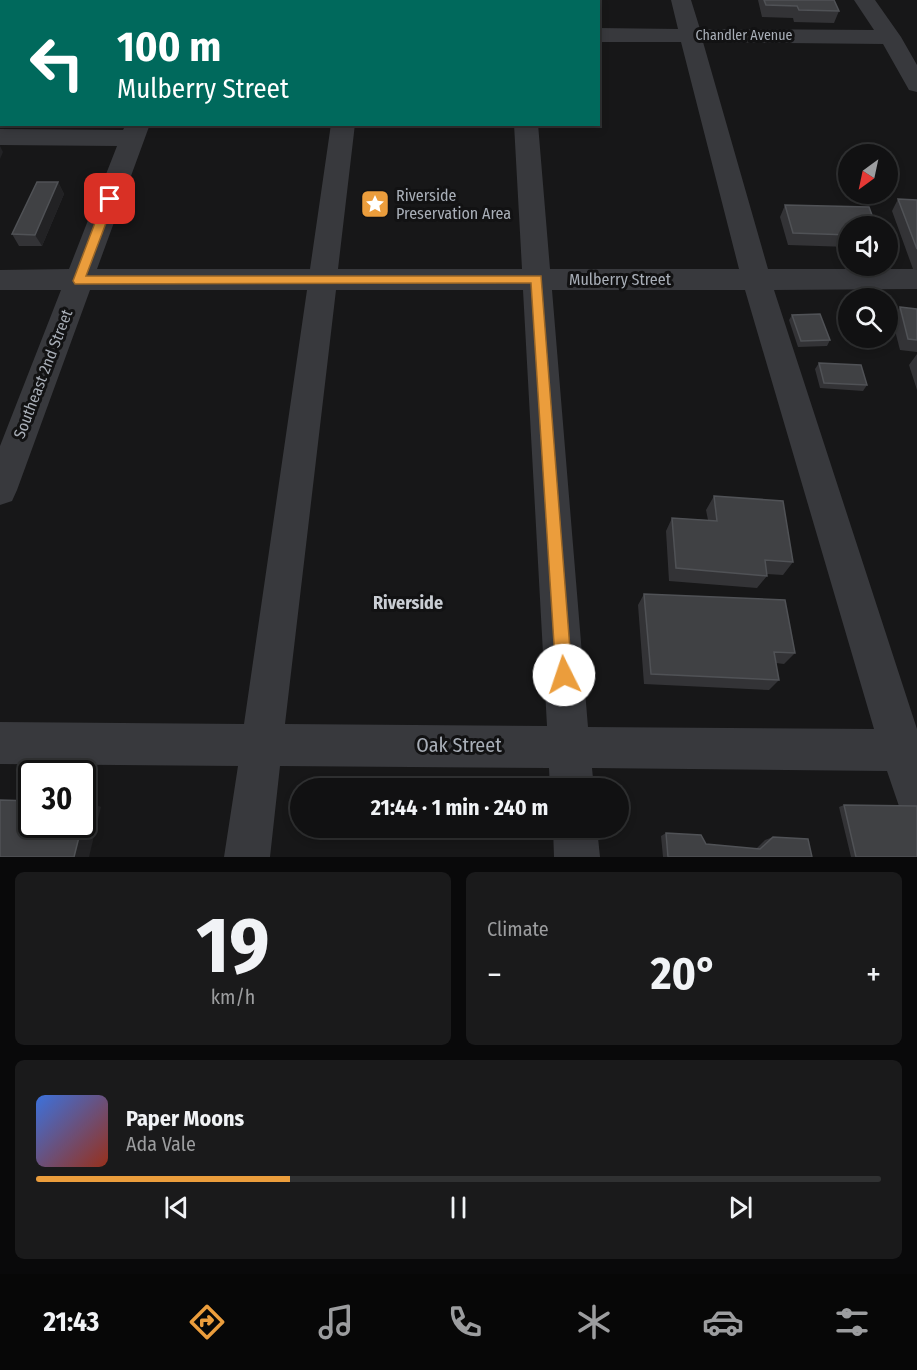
<!DOCTYPE html>
<html lang="en">
<head>
<meta charset="utf-8">
<style>
	:root { --surface:#111112; --page:#1a1a1b; --text:#f1f3f6; --muted:#9c9d9f; --line:#303132; --accent:#eb9d3c }
	body { margin:0; font-family:"Fira Sans Condensed",sans-serif; background:var(--page); color:var(--text); height:100vh; display:flex; flex-direction:column; font-size:22px; white-space:nowrap }
	* { box-sizing:border-box; margin:0 }
	p { font-size:20px; color:var(--muted) }
	.icon { flex:none; width:33px; height:33px; fill:none; stroke:currentColor; stroke-width:2; stroke-linecap:round; stroke-linejoin:round }
	.map { position:relative; height:857px; overflow:hidden }
	.side { display:flex; flex-direction:column; gap:15px; padding:15px; background:#09090a; flex:1 }
	.side>* { flex:none }
	.top-card { position:absolute; left:0px; top:0px; width:600px; height:126px; box-shadow:0 3px 9px #0003,0 0 0 2px var(--line); background:#00695c; color:#fff; overflow:hidden }
	.needle { width:39px; rotate:213deg }
	.controls { position:absolute; left:838px; top:144px; display:grid; gap:12px }
	.controls a { display:grid; place-items:center; width:60px; height:60px; border-radius:50%; background:var(--surface); box-shadow:0 3px 9px #0003,0 0 0 2px var(--line); font-size:30px }
	.speed { position:absolute; left:18px; top:760px; display:flex; gap:12px; font-size:30px; font-weight:700; text-align:center }
	.speed>* { display:grid; place-content:center; width:78px; height:78px; border-radius:50%; background:var(--surface); box-shadow:0 3px 9px #0003,0 0 0 2px var(--line); line-height:1 }
	.speed .limit { border:3px solid #111; border-radius:9px; background:#fff; color:#111 }
	.pin { position:absolute; display:grid; place-items:center; width:51px; height:51px; color:#fff; margin:-26px; border-radius:12px; box-shadow:0 3px 9px #0006 }
	.me { position:absolute; width:66px; margin:-33px; rotate:356deg; stroke-linejoin:round; filter:drop-shadow(0 0 4px #0008) }
	.turn { display:flex; align-items:center; gap:21px; height:126px; padding:0 18px; font-size:27px }
	.turn .icon { width:78px; height:78px; stroke-width:2.5 }
	.turn b { display:block; font-size:42px; line-height:51px }
	.big { font-size:45px; font-weight:700; line-height:1.1 }
	.side .tile { flex:1; display:flex; flex-direction:column; justify-content:center; gap:9px; min-width:0; padding:0 21px; border-radius:9px; background:var(--page) }
	.side .dial { align-items:center; gap:0 }
	.dial b { font-size:78px; line-height:1 }
	.song { display:flex; align-items:center; gap:18px }
	.cover { width:72px; height:72px; border-radius:9px; background:linear-gradient(135deg,hsl(220 70% 55%),hsl(10 70% 35%)) }
	.played { height:6px; border-radius:3px; background:linear-gradient(90deg,var(--accent) 30%,var(--line) 30%) }
	.keys { display:flex; justify-content:space-around; direction:ltr }
	.heat { display:flex; justify-content:space-between; align-items:center; font-size:33px; direction:ltr }
	.side .tiles { flex:1; display:grid; gap:15px; grid-template-columns:1fr 1fr }
	.tile:last-child { grid-column:span 2 }
	.trip { position:absolute; left:290px; top:778px; width:339px; height:60px; border-radius:30px; background:var(--surface); box-shadow:0 3px 9px #0003,0 0 0 2px var(--line); font-weight:700; line-height:60px; text-align:center }
	.tabs { display:flex; height:96px; justify-content:space-around; align-items:center; background:#070707; color:var(--muted) }
	.tabs .icon { width:42px; height:42px }
	.tabs .current { color:var(--accent) }
	.tabs b { font-size:27px; color:var(--text) }
	.map>svg:first-child { display:block }
</style>
</head>
<body>
<div class="map">
<svg width="917" height="857" viewBox="0 0 917 857">
	<rect width="100%" height="100%" fill="#171718"/>
	<g fill="none" stroke-linecap="round" stroke-linejoin="round">
		<!-- minor -->
		<path fill="#38393d" fill-rule="evenodd" d="M19,0H39L18,2Z
			M175,0H195L196,2H174Z
			M338,0H358L359,2H337Z
			M508,0H528L529,2H507Z
			M671,0H691L700,29L874,30L854,0H875L901,37L917,65V92L909,90L883,44L703,42L768,269H917V289L774,290L917,729V822L902,815L887,771L592,768L594,789H550L549,768L280,766L270,857H224L238,766L0,764V722L244,724L307,290H90L17,490L12,501L0,505V446L61,290H0V270L69,269L117,146L0,145V129L123,130L126,124H150L97,269H310L331,124H355L338,269H522L514,124H538L550,269H739L681,42H598V28L678,29ZM336,290H523L547,726L285,724ZM552,290H745L874,729L588,727Z
			M0,26H2V40H0Z
			M553,828H597L600,857H554Z"/>
	</g>
	<!-- wall -->
	<path fill="#333336" d="M758,0H834L839,11L834,23L794,22L793,18L762,17Z
		M2,42V74H0V45Z
		M58,182L64,194L42,246H19L12,234Z
		M898,199L917,200V270L913,269L892,211Z
		M785,205L849,226V247L788,245L780,217Z
		M900,307L917,309V352L900,350L892,319Z
		M792,315L830,340L827,346L798,347L789,320Z
		M917,354V390L909,365Z
		M819,363L867,385L863,391L820,388L815,369Z
		M714,496L793,562L783,575L767,574V576L757,588L669,581L666,531L672,518L708,520L706,510Z
		M644,594L795,653L784,664L776,663L779,680L769,690L644,684L638,605Z
		M844,805L917,857H851L839,807Z
		M666,833L706,844L756,849L765,840L773,837L812,857H663L661,836Z"/>
	<!-- shaded-wall -->
	<path fill="#222224" d="M0,146L3,152L0,159Z
		M58,182L64,194L42,246L35,235Z
		M88,801L101,807L89,857H74Z"/>
	<!-- building -->
	<path fill="#404144" stroke="#505256" stroke-width="1.5" d="M764,0H834L839,11L799,10L797,6L766,5Z
		M2,42V62H0V45Z
		M37,182H58L35,235L12,234Z
		M898,199L917,200V249Z
		M785,205L869,207L876,226H849V235L793,233Z
		M900,307L917,309V340L908,339Z
		M820,314L830,340L801,341L792,315Z
		M819,363L861,365L867,385L824,383Z
		M714,496L783,501L793,562L765,560L767,576L676,568L672,518L717,521Z
		M644,594L785,600L795,653L774,652L779,680L651,674Z
		M0,800L32,801V825H82L74,857H0Z
		M82,801H88L82,823Z
		M844,805L917,806V857H856Z
		M666,833L701,835L706,844L760,849L773,837L808,839L812,857H668Z"/>
	<!-- route -->
	<path fill="#eb9d3c" stroke="#996627" stroke-width="1.5" d="M110,196L115,199L86,276H541L572,675L570,681L564,684L558,681L556,675L531,283L75,284L73,281L104,199Z"/>
	<!-- icons -->
	<defs>
		<g id="sight-square" transform="scale(1.5)"><rect x="-9" y="-9" width="18" height="18" rx="4" fill="#eb9d3c" stroke="#121213"/><path d="M0-6L1.8-2.2L6-1.7L2.9 1.2L3.7 5.4L0 3.3L-3.7 5.4L-2.9 1.2L-6-1.7L-1.8-2.2Z" fill="#fff"/></g>
	</defs>
	<g fill-rule="evenodd">
		<use href="#sight-square" x="375" y="204"/>
	</g>
	<g text-anchor="middle" dominant-baseline="central" stroke-width="6" stroke-linejoin="round" paint-order="stroke">
		<!-- far-street labels -->
		<g font-size="14" fill="#a9afb8" stroke="#121213">
			<text x="744" y="35">Chandler Avenue</text>
		</g>
		<!-- poi labels -->
		<g font-size="16" fill="#a9afb8" stroke="#121213" text-anchor="start">
			<text x="396" y="195">Riverside<tspan x="396" dy="18">Preservation Area</tspan></text>
		</g>
		<!-- street labels -->
		<g font-size="16" fill="#a9afb8" stroke="#121213">
			<text x="620" y="279">Mulberry Street</text>
			<text transform="translate(43 374) rotate(-69)">Southeast 2nd Street</text>
		</g>
		<!-- neighbourhood labels -->
		<g font-size="18" font-weight="bold" fill="#caced4" stroke="#121213">
			<text x="408" y="603">Riverside</text>
		</g>
		<!-- near-street labels -->
		<g font-size="20" fill="#a9afb8" stroke="#121213">
			<text x="459" y="745">Oak Street</text>
		</g>
	</g>
</svg>
<div class="controls">
<a><svg class="needle" viewBox="-14 -14 28 28"><path d="M0-13l5 13h-10z" fill="#e53935"/><path d="M0 13l5-13h-10z" fill="#9c9d9f"/></svg></a>
<a><svg class="icon" aria-label="sound" viewBox="0 0 24 24"><path d="M4 9h4l5-4v14l-5-4H4zM17 9q2 3 0 6"/></svg></a>
<a><svg class="icon" aria-label="search" viewBox="0 0 24 24"><circle cx="10" cy="10" r="6"/><path d="M15 15l6 6"/></svg></a>
</div>
<div class="speed"><div class="limit">30</div></div>
<div class="pin" style="left:110px;top:199px;background:#d93025"><svg class="icon" aria-label="arrive" viewBox="0 0 24 24"><path d="M6 21V4h12l-3 4 3 4H6"/></svg></div>
<svg class="me" style="left:564px;top:675px" viewBox="-20 -20 40 40"><circle r="19" fill="#fff"/><path d="M0-13L10 11 0 6-10 11z" fill="#eb9d3c"/></svg>
<div class="trip">21:44 · 1 min · 240 m</div>
<div class="top-card">
<div class="turn"><svg class="icon" aria-label="left" viewBox="0 0 24 24"><path d="M17 20v-9H6M10 6l-5 5 5 5"/></svg><div><b>100 m</b>Mulberry Street</div></div>
</div>
</div>
<section class="side">
<div class="tiles">
<div class="tile dial"><b>19</b><p>km/h</p></div>
<div class="tile"><p>Climate</p>
<div class="heat"><a>−</a><b class="big">20°</b><a>+</a></div>
</div>
<div class="tile">
<div class="song"><i class="cover"></i><div><b>Paper Moons</b><p>Ada Vale</p></div></div>
<div class="played"></div>
<div class="keys"><svg class="icon" aria-label="previous" viewBox="0 0 24 24"><path d="M18 5L8 12l10 7zM5 5v14"/></svg><svg class="icon" aria-label="pause" viewBox="0 0 24 24"><path d="M8 5v14M16 5v14"/></svg><svg class="icon" aria-label="next" viewBox="0 0 24 24"><path d="M6 5l10 7-10 7zM19 5v14"/></svg></div>
</div>
</div>
</section>
<nav class="tabs">
<b>21:43</b>
<svg class="icon current" aria-label="directions" viewBox="0 0 24 24"><path d="M12 3l9 9-9 9-9-9zM9 14v-3h6M13 9l2 2-2 2"/></svg>
<svg class="icon" aria-label="music" viewBox="0 0 24 24"><path d="M9 18V5l10-2v13"/><circle cx="6" cy="18" r="3"/><circle cx="16" cy="16" r="3"/></svg>
<svg class="icon" aria-label="phone" viewBox="0 0 24 24"><path d="M5 4h4l2 5-3 2q2 4 5 5l2-3 5 2v4C11 20 4 13 5 4z"/></svg>
<svg class="icon" aria-label="climate" viewBox="0 0 24 24"><path d="M12 3v18M4 7l16 10M4 17L20 7"/></svg>
<svg class="icon" aria-label="car" viewBox="0 0 24 24"><path d="M5 17H2v-5l4-1 3-4h7l3 4 3 1v5h-3M9 17h6M6 11h13"/><circle cx="7" cy="17" r="2"/><circle cx="17" cy="17" r="2"/></svg>
<svg class="icon" aria-label="filters" viewBox="0 0 24 24"><path d="M4 7h16M4 17h16"/><circle cx="9" cy="7" r="2"/><circle cx="15" cy="17" r="2"/></svg>
</nav>
</body>
</html>
